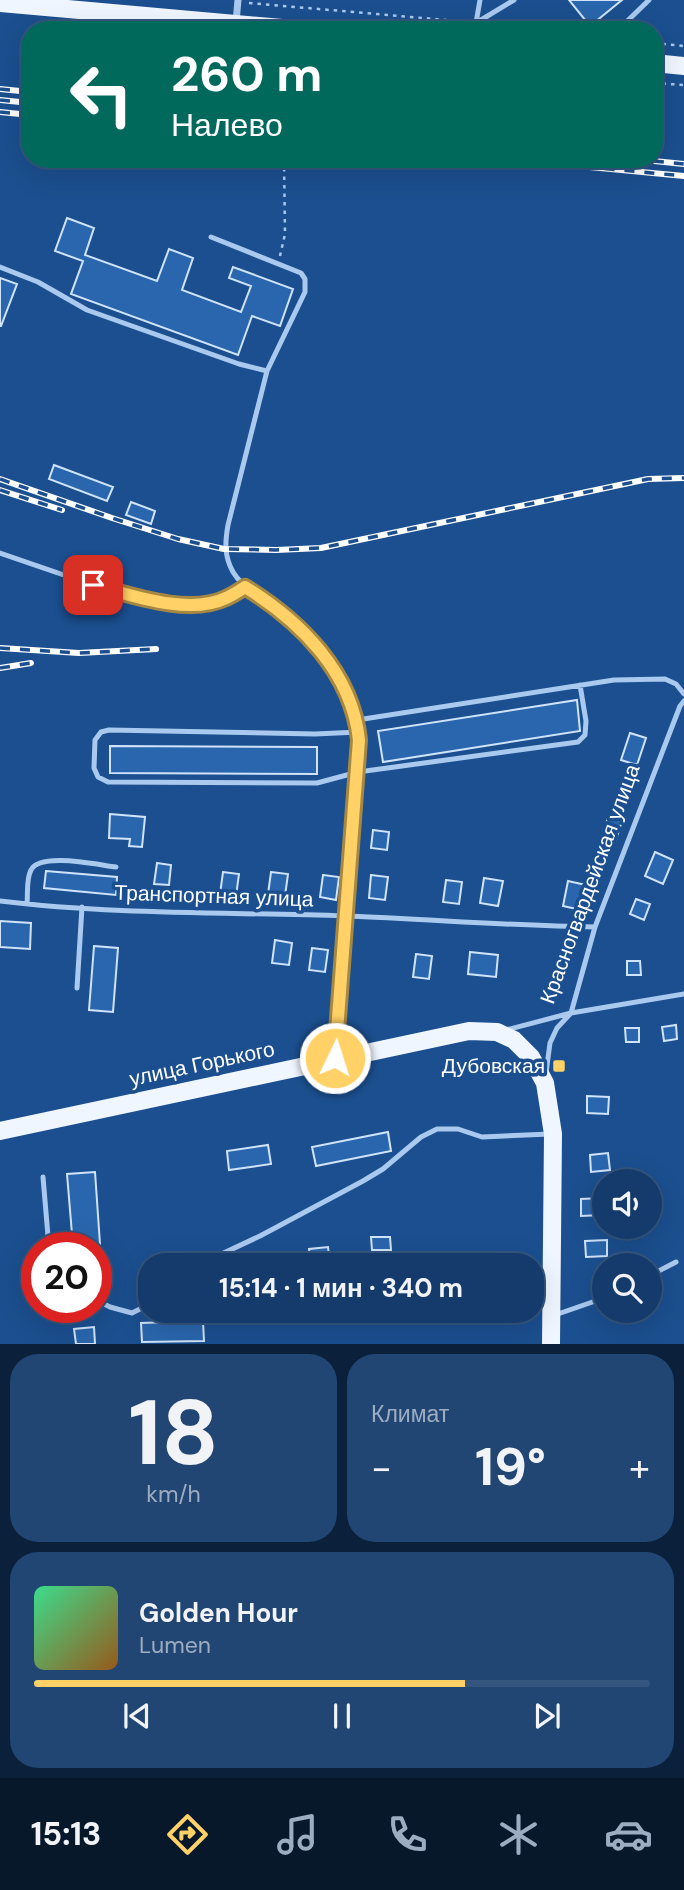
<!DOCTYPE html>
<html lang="ru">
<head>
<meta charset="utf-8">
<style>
	:root { --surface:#143b6b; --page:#214673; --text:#f1f3f6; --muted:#9dadc1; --line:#33557e; --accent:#ffd166 }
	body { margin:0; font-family:"DM Sans",sans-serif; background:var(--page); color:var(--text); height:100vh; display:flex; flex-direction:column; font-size:26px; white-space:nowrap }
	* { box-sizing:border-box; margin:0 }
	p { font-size:23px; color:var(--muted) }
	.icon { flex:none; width:38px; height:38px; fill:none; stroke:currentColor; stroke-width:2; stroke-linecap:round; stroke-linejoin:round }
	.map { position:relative; height:1344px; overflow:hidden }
	.panel { display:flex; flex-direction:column; gap:10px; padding:10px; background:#0b203b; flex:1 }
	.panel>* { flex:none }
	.banner { position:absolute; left:21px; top:21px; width:642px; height:147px; border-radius:28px; box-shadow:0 7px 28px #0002,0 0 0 2px var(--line); background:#00695c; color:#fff; overflow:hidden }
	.controls { position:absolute; left:592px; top:1169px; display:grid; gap:14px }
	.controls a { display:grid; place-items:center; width:70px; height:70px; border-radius:50%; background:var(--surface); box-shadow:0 7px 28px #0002,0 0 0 2px var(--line); font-size:35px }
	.speed { position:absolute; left:21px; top:1232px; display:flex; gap:14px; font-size:35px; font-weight:700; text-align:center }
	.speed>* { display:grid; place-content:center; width:91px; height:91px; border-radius:50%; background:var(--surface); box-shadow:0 7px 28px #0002,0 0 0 2px var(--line); line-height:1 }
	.speed .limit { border:10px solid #d22; background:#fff; color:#111 }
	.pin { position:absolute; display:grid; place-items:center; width:60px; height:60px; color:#fff; margin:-30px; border-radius:14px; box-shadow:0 4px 10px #0006 }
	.me { position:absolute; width:77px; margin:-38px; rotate:4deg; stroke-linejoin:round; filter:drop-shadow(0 0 5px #0008) }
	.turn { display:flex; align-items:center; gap:24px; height:147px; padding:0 35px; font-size:32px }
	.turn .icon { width:91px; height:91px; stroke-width:2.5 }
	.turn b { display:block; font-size:49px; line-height:60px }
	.big { font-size:52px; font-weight:700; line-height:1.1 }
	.panel .widget { flex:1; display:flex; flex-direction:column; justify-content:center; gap:10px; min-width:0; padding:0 24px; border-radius:28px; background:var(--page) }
	.panel .dial { align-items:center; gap:0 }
	.dial b { font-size:91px; line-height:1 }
	.song { display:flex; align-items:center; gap:21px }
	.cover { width:84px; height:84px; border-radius:10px; background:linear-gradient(135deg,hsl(150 70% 55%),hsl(30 70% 35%)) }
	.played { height:7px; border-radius:4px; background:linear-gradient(90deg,var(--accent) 70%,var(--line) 70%) }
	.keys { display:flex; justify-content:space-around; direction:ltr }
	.heat { display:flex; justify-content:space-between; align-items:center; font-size:38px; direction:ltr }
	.panel .tiles { flex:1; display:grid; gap:10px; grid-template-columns:1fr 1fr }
	.widget:last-child { grid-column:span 2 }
	.trip { position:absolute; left:138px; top:1253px; width:406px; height:70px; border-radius:28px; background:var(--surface); box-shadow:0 7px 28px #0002,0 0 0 2px var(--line); font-weight:700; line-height:70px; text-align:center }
	.tabs { display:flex; height:112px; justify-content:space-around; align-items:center; background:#08182b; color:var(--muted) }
	.tabs .icon { width:49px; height:49px }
	.tabs .selected { color:var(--accent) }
	.tabs b { font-size:32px; color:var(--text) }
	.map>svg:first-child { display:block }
</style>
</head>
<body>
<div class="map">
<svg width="684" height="1344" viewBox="0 0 684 1344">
	<rect width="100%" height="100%" fill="#1b4f8f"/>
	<!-- building -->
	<path fill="#2a66ad" stroke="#cfe3fa" stroke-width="2" d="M569,0H622L590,26Z
		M67,218L94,228L85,255L157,281L169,249L193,258L182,290L241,312L251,286L229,278L233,267L293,289L280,326L252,316L238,355L71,294L83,261L55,251Z
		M0,278L17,284L1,326H0Z
		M54,465L113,487L107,501L49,479Z
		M131,502L155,511L151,524L126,515Z
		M577,700L580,731L383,762L378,731Z
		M630,733L646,738L637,765L621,760Z
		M110,746L317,747V774L110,773Z
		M110,814L145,817L142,847L129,846L130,839L109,838Z
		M608,817L622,821L616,840L603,836Z
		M373,830L389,832L387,850L371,848Z
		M655,852L673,860L663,884L645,876Z
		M157,863L171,865L169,885L154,884Z
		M46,871L117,877L116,895L44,888Z
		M223,872L239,874L236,896L220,894Z
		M271,872L288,874L285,896L268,894Z
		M323,875L339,877L336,900L320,897Z
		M371,875L388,877L385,900L369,898Z
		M484,878L503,881L498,906L480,903Z
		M446,880L462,882L459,904L443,902Z
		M568,881L586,885L581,910L563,906Z
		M636,899L650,904L644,920L630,914Z
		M0,921L31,923L30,949L0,947Z
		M275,940L292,943L289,965L272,963Z
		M94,946L118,948L113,1012L89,1010Z
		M312,948L328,950L325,972L309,970Z
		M470,952L498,955L496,977L468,974Z
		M416,954L432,956L429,979L413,977Z
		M627,961H640L641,975H627Z
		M676,1025L677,1039L664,1041L662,1027Z
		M625,1028H639V1042H626Z
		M587,1096L609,1097L608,1114L587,1113Z
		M388,1132L391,1151L316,1166L312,1147Z
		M268,1145L271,1164L229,1170L227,1151Z
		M608,1153L610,1170L591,1172L590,1155Z
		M95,1172L100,1244L73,1246L67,1174Z
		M602,1198L603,1215L581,1216V1199Z
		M371,1237H390L391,1250H372Z
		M607,1240V1256L586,1257L585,1241Z
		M328,1247L330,1265H311L309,1249Z
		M217,1311H263V1320L218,1321Z
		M203,1321L204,1341L142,1342L141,1323Z
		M94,1327L95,1344H76L74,1329Z"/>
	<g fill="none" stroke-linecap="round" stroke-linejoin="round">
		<!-- path -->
		<path stroke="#a9c9ee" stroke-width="2.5" stroke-dasharray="3.5 5" stroke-linecap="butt" d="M249,3L469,22
			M493,25L535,30
			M654,43L684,46
			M654,83L684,85
			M280,256L285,234L284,159"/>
		<!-- lane -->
		<path stroke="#a9c9ee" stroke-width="5" d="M476,23L514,0
			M479,30L476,23L480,0
			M618,30L649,0
			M211,237L301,273L305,279V292L267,371L228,525C225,542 224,556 233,572C241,586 256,592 269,603C306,633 346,671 357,720C365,755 355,811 351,847C344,917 340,986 335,1055
			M0,267L38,282L87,310L239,364L267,371
			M0,553L93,585L162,602L199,605L225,599L245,587
			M357,720L614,680L665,679L676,684L684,694
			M359,732L315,734L109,730L101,732L95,740L94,768L98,777L108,782L317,783L358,772L578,742L585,735L586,721L580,685
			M0,901C114,915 231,912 345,916C429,919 511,926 595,927
			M27,904C28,894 26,879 31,870C40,852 98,865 116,867
			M77,988L82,907
			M506,1030L571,1013L684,994
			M546,1073L550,1043L557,1028L571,1013L595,927L680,706L684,701
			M43,1177L49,1248
			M198,1265L260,1236L363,1181L383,1169L421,1137L437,1129H458L482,1137L550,1134
			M649,1276L676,1262
			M96,1300L110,1307L132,1313L150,1304
			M555,1315L604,1298"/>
		<!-- street -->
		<path stroke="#a9c9ee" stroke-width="7" d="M236,22L238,0"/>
		<!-- primary -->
		<path stroke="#f0f6ff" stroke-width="18" d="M0,3L305,30
			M654,63L684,66
			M0,1131L469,1031L497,1032L514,1040L531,1057L545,1083L553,1134L551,1344"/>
		<!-- rail casing -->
		<g stroke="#fff" stroke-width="6">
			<path id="rail" d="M0,89L30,92
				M0,100L30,103
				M0,112L30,115
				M505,159L684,176
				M634,159L684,164
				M0,479L112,518L178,539L224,549L276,550L321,548L648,479L684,478
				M0,490L62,510
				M0,648L79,653L156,649
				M0,668L31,663"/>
		</g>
		<!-- rail -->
		<use href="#rail" stroke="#1b4f8f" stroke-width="3.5" stroke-dasharray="10" stroke-linecap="butt"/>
	</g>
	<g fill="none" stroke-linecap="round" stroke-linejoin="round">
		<!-- route casing -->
		<g stroke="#a68842" stroke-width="18">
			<path id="route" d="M93,585C131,595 189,616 226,598C233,595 239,591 245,587C300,621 352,672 359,740L335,1058"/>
		</g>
		<!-- route -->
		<use href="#route" stroke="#ffd166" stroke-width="12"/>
	</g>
	<!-- markers -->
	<rect fill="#ffd166" stroke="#1b4f8f" stroke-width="2.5" x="552" y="1059" width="14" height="14" rx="3.5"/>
	<g text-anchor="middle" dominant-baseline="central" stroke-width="7" stroke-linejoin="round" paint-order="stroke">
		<!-- street labels -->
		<g font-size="21" fill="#fff" stroke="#1b4f8f">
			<text transform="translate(590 884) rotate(-70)">Красногвардейская улица</text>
			<text transform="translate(214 896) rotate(2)">Транспортная улица</text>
			<text transform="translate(202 1064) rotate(-12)">улица Горького</text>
		</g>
		<!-- poi labels -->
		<g font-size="21" fill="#fff" stroke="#1b4f8f" text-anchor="end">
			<text x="545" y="1066">Дубовская</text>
		</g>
	</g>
</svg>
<div class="controls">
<a><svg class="icon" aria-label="sound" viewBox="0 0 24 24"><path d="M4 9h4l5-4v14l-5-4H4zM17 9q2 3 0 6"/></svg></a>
<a><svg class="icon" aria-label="search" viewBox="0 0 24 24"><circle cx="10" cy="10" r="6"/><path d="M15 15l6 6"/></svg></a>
</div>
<div class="speed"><div class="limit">20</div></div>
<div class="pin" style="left:93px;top:585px;background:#d93025"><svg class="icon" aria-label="arrive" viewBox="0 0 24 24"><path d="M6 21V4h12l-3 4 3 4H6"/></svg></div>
<svg class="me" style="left:335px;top:1058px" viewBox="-20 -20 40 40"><circle r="17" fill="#ffd166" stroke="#fff" stroke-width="3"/><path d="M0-11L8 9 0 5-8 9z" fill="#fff"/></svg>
<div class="trip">15:14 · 1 мин · 340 m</div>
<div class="banner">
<div class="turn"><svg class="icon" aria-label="left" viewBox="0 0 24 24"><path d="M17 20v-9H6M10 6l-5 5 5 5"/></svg><div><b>260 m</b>Налево</div></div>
</div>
</div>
<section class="panel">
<div class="tiles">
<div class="widget dial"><b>18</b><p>km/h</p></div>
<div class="widget"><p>Климат</p>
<div class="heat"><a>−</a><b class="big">19°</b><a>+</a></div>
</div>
<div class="widget">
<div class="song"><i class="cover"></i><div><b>Golden Hour</b><p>Lumen</p></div></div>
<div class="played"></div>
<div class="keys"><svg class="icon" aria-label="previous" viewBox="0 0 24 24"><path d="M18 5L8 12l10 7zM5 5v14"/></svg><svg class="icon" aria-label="pause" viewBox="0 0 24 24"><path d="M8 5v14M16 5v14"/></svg><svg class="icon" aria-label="next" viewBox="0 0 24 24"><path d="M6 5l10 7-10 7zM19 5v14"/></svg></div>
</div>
</div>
</section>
<nav class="tabs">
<b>15:13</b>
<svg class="icon selected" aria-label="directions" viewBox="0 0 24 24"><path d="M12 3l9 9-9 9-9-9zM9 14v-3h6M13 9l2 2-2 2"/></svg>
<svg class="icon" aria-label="music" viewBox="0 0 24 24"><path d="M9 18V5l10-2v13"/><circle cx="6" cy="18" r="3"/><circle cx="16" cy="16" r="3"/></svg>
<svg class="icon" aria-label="phone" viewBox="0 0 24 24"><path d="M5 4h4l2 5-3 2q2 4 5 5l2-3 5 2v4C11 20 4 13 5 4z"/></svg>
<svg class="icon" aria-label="climate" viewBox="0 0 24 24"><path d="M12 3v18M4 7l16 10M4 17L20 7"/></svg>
<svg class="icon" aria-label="car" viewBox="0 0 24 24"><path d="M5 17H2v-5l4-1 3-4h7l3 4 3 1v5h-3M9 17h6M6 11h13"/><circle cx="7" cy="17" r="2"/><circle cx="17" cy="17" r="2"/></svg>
</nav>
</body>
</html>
